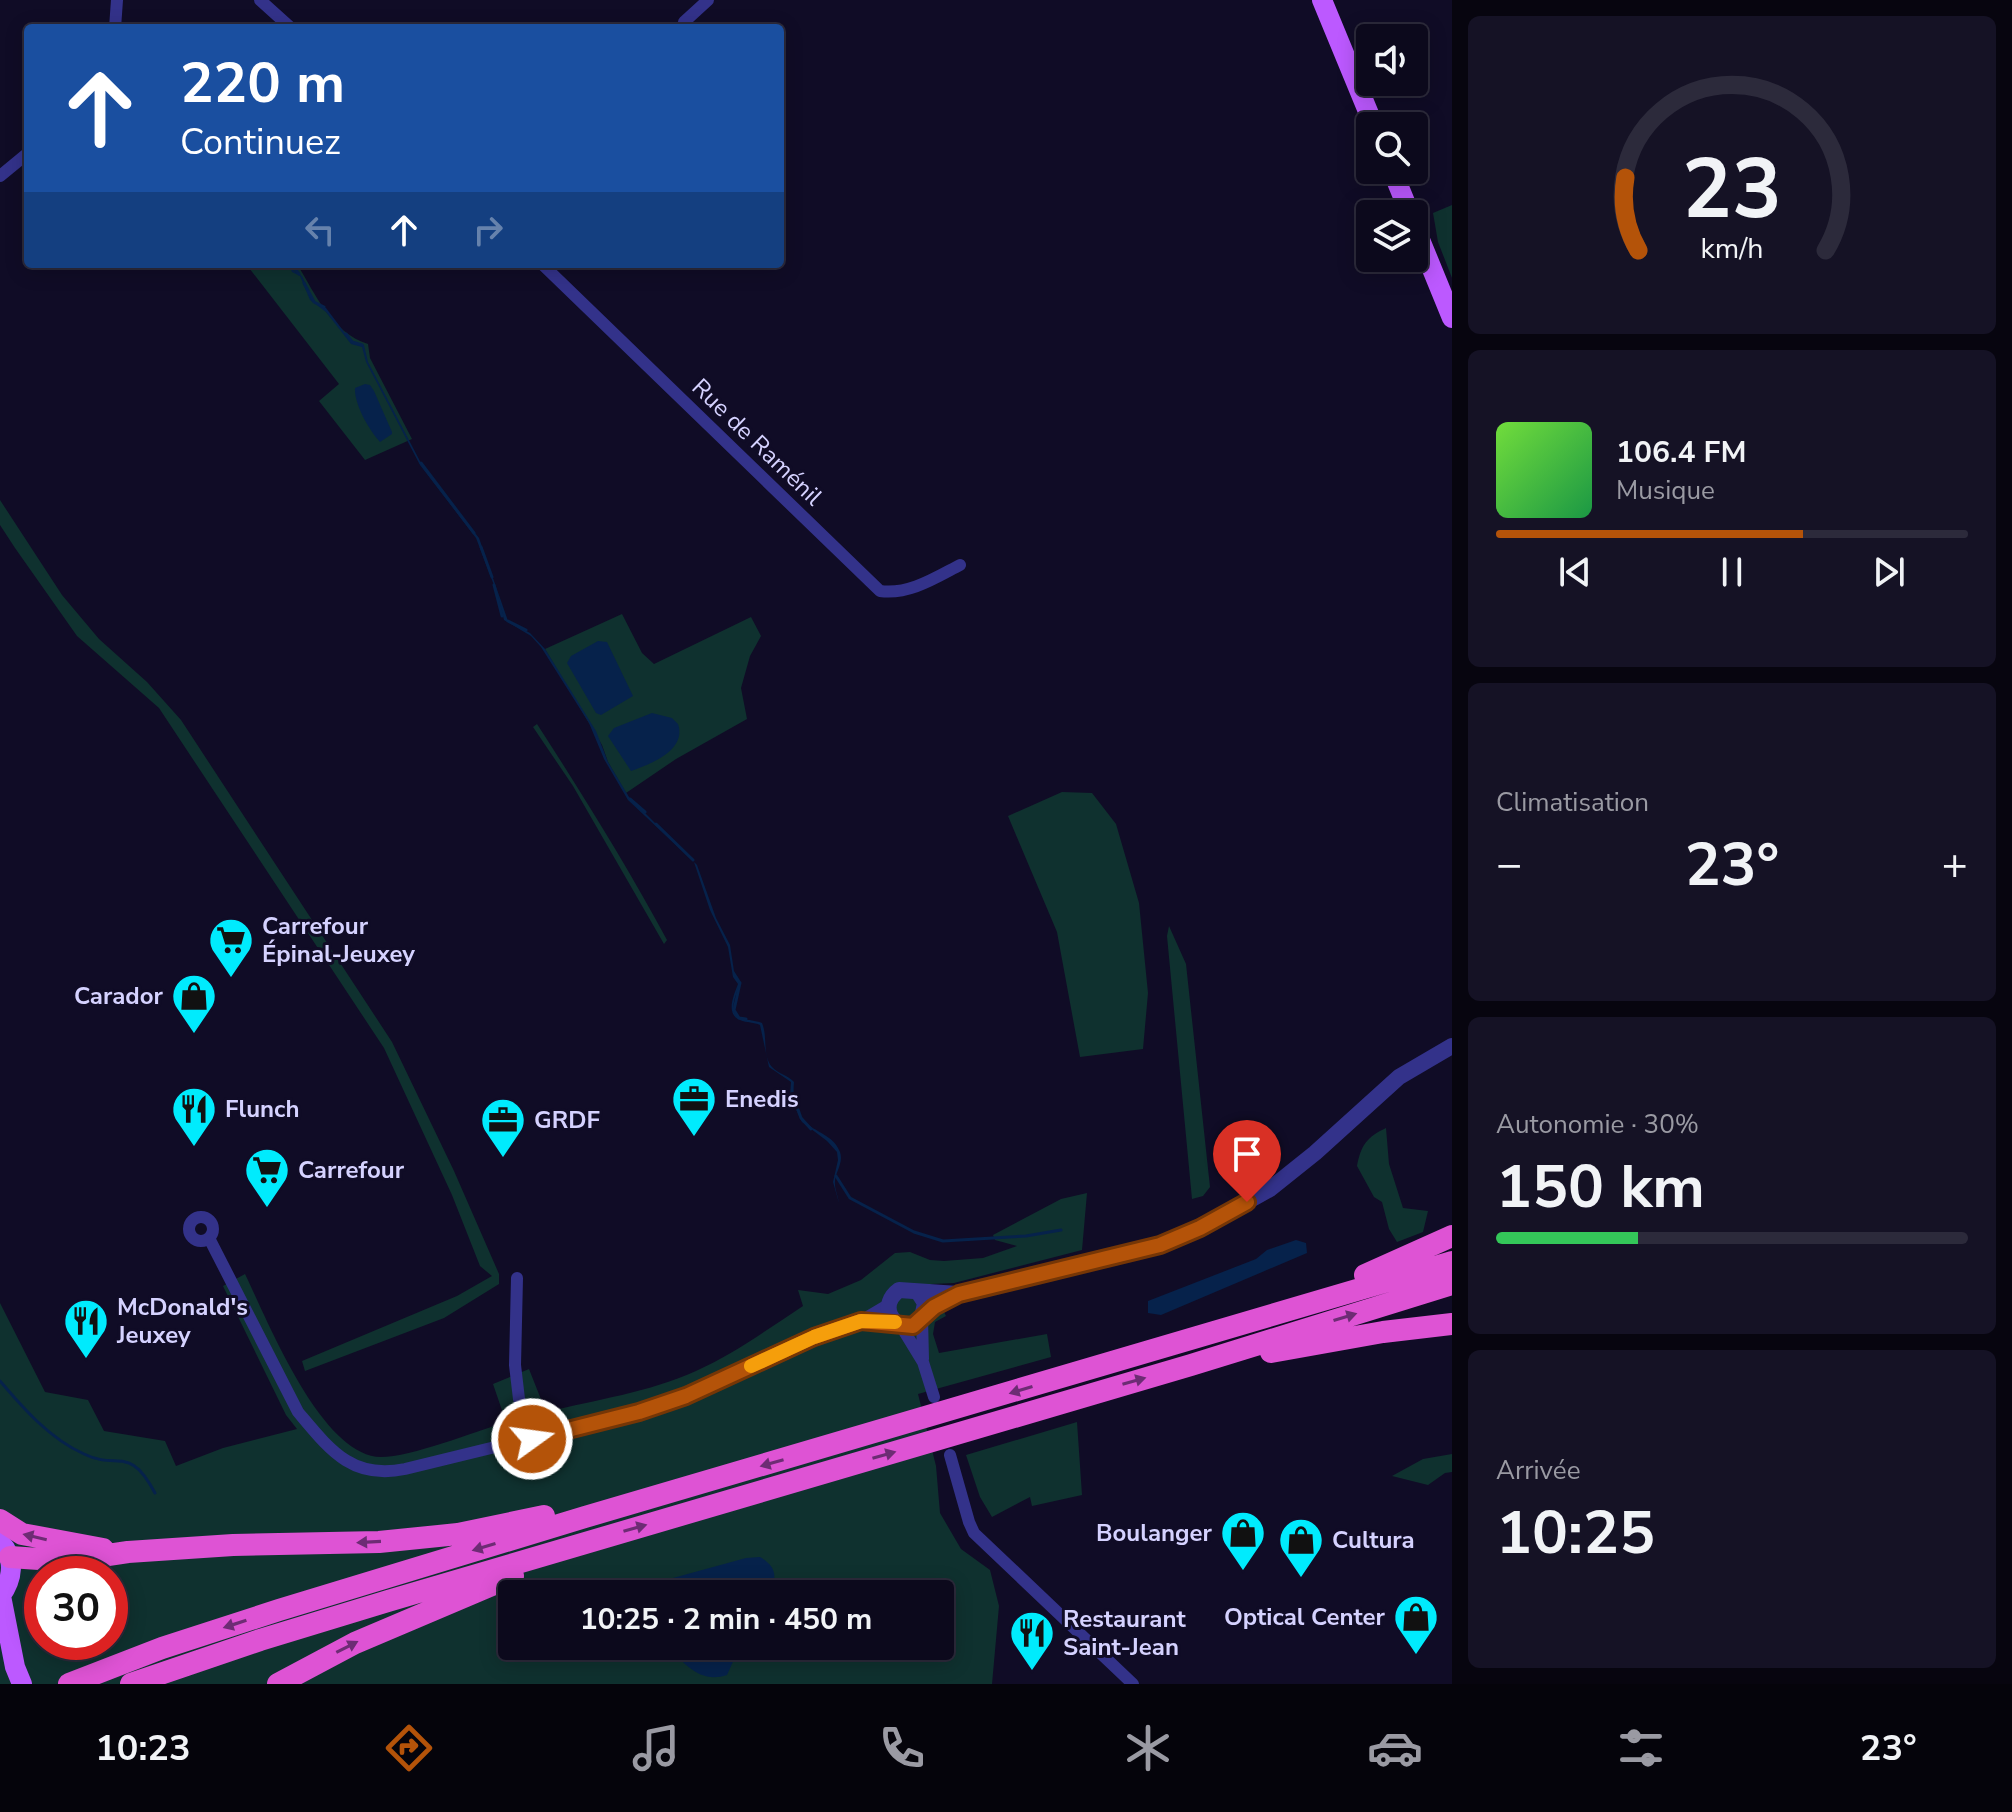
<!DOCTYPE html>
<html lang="fr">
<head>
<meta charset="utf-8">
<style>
	:root { --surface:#0c091c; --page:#151225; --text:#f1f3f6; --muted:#9a9aa3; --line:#2c2a3b; --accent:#b45309 }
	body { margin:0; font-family:"Nunito Sans",sans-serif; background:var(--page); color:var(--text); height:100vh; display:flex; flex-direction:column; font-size:30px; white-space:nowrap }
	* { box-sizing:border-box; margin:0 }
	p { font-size:26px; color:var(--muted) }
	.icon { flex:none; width:44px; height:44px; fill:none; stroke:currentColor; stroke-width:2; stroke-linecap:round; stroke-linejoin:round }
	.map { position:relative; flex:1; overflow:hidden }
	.side { display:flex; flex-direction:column; gap:16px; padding:16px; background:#07050f; width:560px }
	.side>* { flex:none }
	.hud { position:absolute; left:24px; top:24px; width:760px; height:244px; border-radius:8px; box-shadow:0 4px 20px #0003,0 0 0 2px var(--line); background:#1a4fa0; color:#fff; overflow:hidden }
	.tools { position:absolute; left:1356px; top:24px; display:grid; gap:16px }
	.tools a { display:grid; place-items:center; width:72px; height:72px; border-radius:8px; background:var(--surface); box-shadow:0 4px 20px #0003,0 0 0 2px var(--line); font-size:40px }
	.speed { position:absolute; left:24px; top:1556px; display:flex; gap:16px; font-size:40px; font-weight:700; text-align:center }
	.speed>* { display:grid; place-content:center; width:104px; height:104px; border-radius:50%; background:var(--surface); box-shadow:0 4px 20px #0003,0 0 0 2px var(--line); line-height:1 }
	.speed .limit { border:12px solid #d22; background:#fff; color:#111 }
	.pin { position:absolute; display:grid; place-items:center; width:68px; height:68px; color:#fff; margin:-82px -34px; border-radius:50% 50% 50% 0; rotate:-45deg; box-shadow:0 0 8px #0007 }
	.pin .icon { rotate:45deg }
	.me { position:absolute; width:88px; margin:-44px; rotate:76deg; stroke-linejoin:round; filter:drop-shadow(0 0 6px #0008) }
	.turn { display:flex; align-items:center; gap:28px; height:168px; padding:0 24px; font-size:36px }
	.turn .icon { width:104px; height:104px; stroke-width:2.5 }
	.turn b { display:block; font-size:56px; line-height:68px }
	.lanes { display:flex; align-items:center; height:76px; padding:0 24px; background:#0003; justify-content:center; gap:40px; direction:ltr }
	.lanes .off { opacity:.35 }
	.big { font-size:60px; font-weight:700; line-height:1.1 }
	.side .widget { flex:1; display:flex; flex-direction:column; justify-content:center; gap:12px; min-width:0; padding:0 28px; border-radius:12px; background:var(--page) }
	.side .dial { align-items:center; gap:0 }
	.dial svg { height:208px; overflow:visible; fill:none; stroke:var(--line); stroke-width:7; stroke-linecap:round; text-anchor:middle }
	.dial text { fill:var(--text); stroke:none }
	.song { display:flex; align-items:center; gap:24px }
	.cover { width:96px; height:96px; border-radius:12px; background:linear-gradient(135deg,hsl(100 70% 55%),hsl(140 70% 35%)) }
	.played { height:8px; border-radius:4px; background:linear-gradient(90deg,var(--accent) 65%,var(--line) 65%) }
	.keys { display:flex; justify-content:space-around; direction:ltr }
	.heat { display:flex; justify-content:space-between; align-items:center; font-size:44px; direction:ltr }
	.charge { height:12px; border-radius:6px; background:linear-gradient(90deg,#34c759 30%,var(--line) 0) }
	.trip { position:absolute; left:498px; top:1580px; width:456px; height:80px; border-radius:8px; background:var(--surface); box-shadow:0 4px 20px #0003,0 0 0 2px var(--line); font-weight:700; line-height:80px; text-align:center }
	.tabs { display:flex; height:128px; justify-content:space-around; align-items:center; background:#05040b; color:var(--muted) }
	.tabs .icon { width:56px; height:56px }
	.tabs .selected { color:var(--accent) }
	.tabs b { font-size:36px; color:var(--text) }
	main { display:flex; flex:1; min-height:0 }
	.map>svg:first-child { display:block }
</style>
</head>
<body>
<main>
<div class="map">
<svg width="1452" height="1684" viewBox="0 0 1452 1684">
	<rect width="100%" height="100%" fill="#100c26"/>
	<!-- green -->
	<path fill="#0f312f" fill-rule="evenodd" d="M1452,205V278L1438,242L1433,213Z
		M246,264H297C316,295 331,332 368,344L370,358L412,439L365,460L319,401L339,384Z
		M0,500L62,595L99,639L147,682L181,720L392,1042L454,1171L499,1274V1284L444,1318L305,1371L302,1361L457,1296L492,1276L480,1266L452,1195L384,1048L159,708L77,636L15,548L0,525Z
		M622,614L642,653L654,664L751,617L761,636L750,656L741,688L747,719L676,759L626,793L608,762L602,745L545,649Z
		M537,724C583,795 627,866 667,940L664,944L573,786L533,727Z
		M1062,792L1092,793L1116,824L1139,903L1148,993L1143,1049L1080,1057L1057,932L1008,816Z
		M1169,926L1186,964L1210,1187L1203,1196L1192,1199L1167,936Z
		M1386,1128L1389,1164L1403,1208L1428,1211L1423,1232L1397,1242L1389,1229L1382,1202L1374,1197L1357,1166C1361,1145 1367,1137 1386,1128Z
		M1087,1193L1082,1250L954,1283L931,1284L946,1316L935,1322L933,1334L939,1353L1047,1334L1051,1357L918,1394L936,1466L940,1513L961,1549L990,1570L999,1606L992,1684H0V1303L45,1392L88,1400L104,1431L165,1441L176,1466L223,1448L297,1429L286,1415L223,1286L245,1274C268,1321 321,1456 381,1457C411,1457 474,1432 506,1422L493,1384L529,1369L546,1412C595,1400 650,1392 696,1371C734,1354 768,1329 803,1306L798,1290L828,1294L861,1280L895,1253L910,1252L930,1260L944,1261L983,1258L1017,1246L995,1240L993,1235L1061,1199ZM42,1574H110V1642H42ZM512,1594H940V1646H512Z
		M1077,1422L1082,1495L1032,1506L1030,1497L992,1517L980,1497L966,1455Z
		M1452,1454V1472L1445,1473L1428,1485L1392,1476L1423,1459Z"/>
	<!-- water -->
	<path fill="#06224b" d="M289,264L294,271L302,276L314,302L326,308L351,341L364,345L368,362L422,465L479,538L508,621L530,633L545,649L596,731L608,762L629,797L697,865L716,918L730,945L734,971L741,982C737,993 726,1013 742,1018C749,1021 755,1020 762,1023C768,1037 762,1055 772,1067C778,1074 788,1075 794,1082C789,1136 831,1125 840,1152C844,1164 834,1173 835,1184C835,1190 838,1196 839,1203L833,1182L838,1160L837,1152L827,1141L802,1122L790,1097L791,1082L769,1067L760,1025C754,1022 747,1023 740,1020C725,1014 734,995 738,984L733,977L728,947L710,910L694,862L628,800L604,759L589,723L541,647L531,636L504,620L497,593L476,538L420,465L366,362L362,347L351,344L326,312L310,300L300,276L292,272Z
		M365,384L370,385L374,391L392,432V434L380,442C369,430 354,404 355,388Z
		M598,641L607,642L633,696L601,715L596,713L567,663L571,656Z
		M652,713L672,718L678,724C687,750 651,764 631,771L608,736L614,728Z
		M1296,1240L1306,1243L1307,1253L1161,1315L1148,1313V1301L1256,1259L1267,1250Z
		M760,1557C777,1567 778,1578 768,1594H644L651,1584L746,1558Z
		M667,1646H740L727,1675C700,1684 685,1664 667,1646Z"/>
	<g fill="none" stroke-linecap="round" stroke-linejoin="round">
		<!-- stream -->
		<path stroke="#06224b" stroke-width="3" d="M291,264L299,274
			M304,283L314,302L324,307
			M346,334L352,342L362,345
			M421,463L474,533
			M481,547L492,577
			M494,585L502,616
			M508,621L526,630
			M630,799L645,812
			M656,824L693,860
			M740,983L734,1010L739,1018L746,1019
			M792,1093L801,1118L811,1129
			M836,1176L850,1198L914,1232L943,1241L1026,1236L1061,1230
			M0,1381C23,1408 50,1439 84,1454C119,1471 129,1444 155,1493"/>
		<!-- minor -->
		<path stroke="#33328a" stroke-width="12" d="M260,0L291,28
			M684,22L708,0
			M115,28L117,0
			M0,176L28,153
			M542,264L880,591C909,595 935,578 960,565
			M189 1229a12 12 0 1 1 24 0a12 12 0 1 1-24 0Z
			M209,1238L298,1412C330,1450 352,1480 405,1469L639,1412L686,1396L814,1337L861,1321L888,1305
			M517,1278L515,1365L519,1399L532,1439
			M922,1318L923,1359
			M901,1326L923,1362L934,1397
			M950,1455L969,1522L974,1533L1133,1684"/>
		<!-- tertiary -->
		<path stroke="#33328a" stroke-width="16" d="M918,1292L925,1303L922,1318L913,1326C889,1328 880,1304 899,1290L958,1294
			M925,1313L959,1294L1160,1245L1200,1228L1270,1189L1315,1153L1399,1077L1452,1046"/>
		<!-- primary -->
		<path stroke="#bc59ff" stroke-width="20" d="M1322,0L1374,126
			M1392,170L1410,214
			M1414,225L1452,318
			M0,1542C16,1559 13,1579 0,1597
			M1,1596L15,1667L22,1684"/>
		<!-- trunk -->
		<path stroke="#de53d4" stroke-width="22" d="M1365,1275L1452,1236
			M1271,1352L1383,1332L1452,1324
			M0,1520L22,1534L103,1549
			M10,1557L68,1561L128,1552L233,1545L379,1542L458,1534L544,1516
			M69,1684L162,1648L279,1610L585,1517L1452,1262
			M131,1684L260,1640L388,1601L1191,1365L1452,1284
			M278,1684L355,1643L513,1576"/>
	</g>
	<!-- one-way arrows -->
	<defs><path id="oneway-solid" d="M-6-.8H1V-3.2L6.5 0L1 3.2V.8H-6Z" transform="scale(2)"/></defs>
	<g fill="#6d2c74">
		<use href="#oneway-solid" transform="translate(1345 1317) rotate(-17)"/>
		<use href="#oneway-solid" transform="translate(1134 1381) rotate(-16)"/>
		<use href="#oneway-solid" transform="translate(1021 1390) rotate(163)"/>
		<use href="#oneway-solid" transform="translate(884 1455) rotate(-16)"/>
		<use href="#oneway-solid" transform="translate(772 1463) rotate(164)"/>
		<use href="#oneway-solid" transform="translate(635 1528) rotate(-16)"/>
		<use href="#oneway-solid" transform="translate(35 1537) rotate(-167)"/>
		<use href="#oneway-solid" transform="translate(369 1542) rotate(177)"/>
		<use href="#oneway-solid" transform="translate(484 1547) rotate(163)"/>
		<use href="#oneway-solid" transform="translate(235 1624) rotate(162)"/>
		<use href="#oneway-solid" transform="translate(347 1647) rotate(-27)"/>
	</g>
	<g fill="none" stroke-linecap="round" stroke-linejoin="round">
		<!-- route casing -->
		<g stroke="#753606" stroke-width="20">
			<path id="route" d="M532,1439L639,1412L686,1396L814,1337L861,1321L913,1326L934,1307L959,1294L1160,1245L1200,1228L1247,1202"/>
		</g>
		<!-- route -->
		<use href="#route" stroke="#b45309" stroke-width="14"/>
		<!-- slow -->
		<path stroke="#f59e0b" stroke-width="14" d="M751,1366L814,1337L861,1321L895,1322"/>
	</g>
	<!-- icons -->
	<defs>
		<g id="supermarket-pin" transform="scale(2.3)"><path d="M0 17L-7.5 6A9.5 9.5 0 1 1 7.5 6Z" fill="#00ebfd" stroke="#100c26"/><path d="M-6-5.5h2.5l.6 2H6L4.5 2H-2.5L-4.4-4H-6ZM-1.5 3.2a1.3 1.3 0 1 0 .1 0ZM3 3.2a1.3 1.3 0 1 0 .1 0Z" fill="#111"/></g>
		<g id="shop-pin" transform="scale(2.3)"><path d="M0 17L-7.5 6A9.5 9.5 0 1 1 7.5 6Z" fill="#00ebfd" stroke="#100c26"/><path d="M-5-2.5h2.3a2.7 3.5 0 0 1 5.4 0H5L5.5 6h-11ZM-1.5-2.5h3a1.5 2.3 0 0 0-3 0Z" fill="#111"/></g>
		<g id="office-pin" transform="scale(2.3)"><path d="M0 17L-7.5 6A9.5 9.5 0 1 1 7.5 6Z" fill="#00ebfd" stroke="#100c26"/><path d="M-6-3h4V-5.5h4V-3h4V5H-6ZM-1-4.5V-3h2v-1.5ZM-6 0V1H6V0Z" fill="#111"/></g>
		<g id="restaurant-pin" transform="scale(2.3)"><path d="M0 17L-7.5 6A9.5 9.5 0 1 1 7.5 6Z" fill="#00ebfd" stroke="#100c26"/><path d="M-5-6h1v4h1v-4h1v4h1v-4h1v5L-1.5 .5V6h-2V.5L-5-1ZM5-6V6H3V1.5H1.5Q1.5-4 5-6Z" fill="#111"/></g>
	</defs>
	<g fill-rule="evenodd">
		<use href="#supermarket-pin" x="231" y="940"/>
		<use href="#shop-pin" x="194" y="996"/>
		<use href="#office-pin" x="694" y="1099"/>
		<use href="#restaurant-pin" x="194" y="1109"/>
		<use href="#office-pin" x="503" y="1120"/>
		<use href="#supermarket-pin" x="267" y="1170"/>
		<use href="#restaurant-pin" x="86" y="1321"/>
		<use href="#shop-pin" x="1243" y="1533"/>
		<use href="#shop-pin" x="1301" y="1540"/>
		<use href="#shop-pin" x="1416" y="1617"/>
		<use href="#restaurant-pin" x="1032" y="1633"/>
	</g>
	<g text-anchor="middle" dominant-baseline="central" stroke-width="6" stroke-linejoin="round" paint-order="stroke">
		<!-- street labels -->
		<g font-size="24" fill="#d5d2ff" stroke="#100c26">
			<text transform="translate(757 442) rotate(44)">Rue de Raménil</text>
		</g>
		<!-- poi labels -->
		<g font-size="24" font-weight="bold" fill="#d5d2ff" stroke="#100c26" text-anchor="start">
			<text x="262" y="926">Carrefour<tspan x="262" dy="28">Épinal-Jeuxey</tspan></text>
			<text x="163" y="996" text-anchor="end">Carador</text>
			<text x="725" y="1099">Enedis</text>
			<text x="225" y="1109">Flunch</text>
			<text x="534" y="1120">GRDF</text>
			<text x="298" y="1170">Carrefour</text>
			<text x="117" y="1307">McDonald's<tspan x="117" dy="28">Jeuxey</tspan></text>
			<text x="1212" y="1533" text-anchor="end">Boulanger</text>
			<text x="1332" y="1540">Cultura</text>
			<text x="1385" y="1617" text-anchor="end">Optical Center</text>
			<text x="1063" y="1619">Restaurant<tspan x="1063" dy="28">Saint-Jean</tspan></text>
		</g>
	</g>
</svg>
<div class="tools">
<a><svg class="icon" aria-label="sound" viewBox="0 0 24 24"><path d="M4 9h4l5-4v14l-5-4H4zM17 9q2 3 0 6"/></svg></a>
<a><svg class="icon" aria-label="search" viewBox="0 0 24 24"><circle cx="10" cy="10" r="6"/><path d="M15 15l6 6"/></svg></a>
<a><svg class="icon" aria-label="layers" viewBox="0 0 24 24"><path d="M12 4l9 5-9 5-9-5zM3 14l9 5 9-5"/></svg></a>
</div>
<div class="speed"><div class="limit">30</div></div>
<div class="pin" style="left:1247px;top:1202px;background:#d93025"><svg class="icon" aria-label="arrive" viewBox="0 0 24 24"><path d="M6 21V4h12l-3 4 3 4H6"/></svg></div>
<svg class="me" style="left:532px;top:1439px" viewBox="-20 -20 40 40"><circle r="17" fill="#b45309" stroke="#fff" stroke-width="3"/><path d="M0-11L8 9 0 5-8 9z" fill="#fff"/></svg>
<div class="trip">10:25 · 2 min · 450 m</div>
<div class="hud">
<div class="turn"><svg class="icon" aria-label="ahead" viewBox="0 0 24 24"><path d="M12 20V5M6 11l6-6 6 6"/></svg><div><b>220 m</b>Continuez</div></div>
<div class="lanes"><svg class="icon off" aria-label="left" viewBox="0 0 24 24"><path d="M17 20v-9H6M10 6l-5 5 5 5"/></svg><svg class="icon" aria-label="ahead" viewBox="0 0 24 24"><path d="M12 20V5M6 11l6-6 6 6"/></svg><svg class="icon off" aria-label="right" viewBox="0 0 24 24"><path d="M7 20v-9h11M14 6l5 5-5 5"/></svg></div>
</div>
</div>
<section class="side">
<div class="widget dial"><svg viewBox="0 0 100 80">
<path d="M14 69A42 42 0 1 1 86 69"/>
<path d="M14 69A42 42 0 0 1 9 41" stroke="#b45309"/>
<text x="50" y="56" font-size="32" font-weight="700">23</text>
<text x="50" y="72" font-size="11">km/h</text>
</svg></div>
<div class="widget">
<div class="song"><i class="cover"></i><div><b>106.4 FM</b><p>Musique</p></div></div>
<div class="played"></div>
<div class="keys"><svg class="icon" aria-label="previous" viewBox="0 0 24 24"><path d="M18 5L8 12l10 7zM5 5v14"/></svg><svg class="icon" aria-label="pause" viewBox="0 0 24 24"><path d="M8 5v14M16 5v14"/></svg><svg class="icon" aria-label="next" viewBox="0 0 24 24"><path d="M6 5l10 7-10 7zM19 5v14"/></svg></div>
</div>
<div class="widget"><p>Climatisation</p>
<div class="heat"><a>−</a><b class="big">23°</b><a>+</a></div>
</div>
<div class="widget"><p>Autonomie · 30%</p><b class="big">150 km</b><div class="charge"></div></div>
<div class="widget"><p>Arrivée</p><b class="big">10:25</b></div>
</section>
</main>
<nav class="tabs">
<b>10:23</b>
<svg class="icon selected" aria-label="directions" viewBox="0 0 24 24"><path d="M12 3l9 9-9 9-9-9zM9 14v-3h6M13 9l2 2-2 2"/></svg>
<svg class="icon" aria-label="music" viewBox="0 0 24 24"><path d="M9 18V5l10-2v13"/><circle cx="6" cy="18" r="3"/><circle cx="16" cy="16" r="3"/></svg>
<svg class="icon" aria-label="phone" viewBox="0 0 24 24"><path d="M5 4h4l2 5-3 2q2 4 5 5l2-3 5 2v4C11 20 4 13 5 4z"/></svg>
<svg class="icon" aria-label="climate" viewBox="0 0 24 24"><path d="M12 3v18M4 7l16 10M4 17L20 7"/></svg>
<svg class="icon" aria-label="car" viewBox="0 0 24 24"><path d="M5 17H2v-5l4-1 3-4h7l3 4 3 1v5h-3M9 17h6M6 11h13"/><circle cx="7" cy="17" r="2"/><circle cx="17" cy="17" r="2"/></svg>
<svg class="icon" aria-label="filters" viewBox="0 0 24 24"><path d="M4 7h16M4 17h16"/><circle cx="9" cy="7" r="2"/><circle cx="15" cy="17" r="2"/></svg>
<b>23°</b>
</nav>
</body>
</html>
